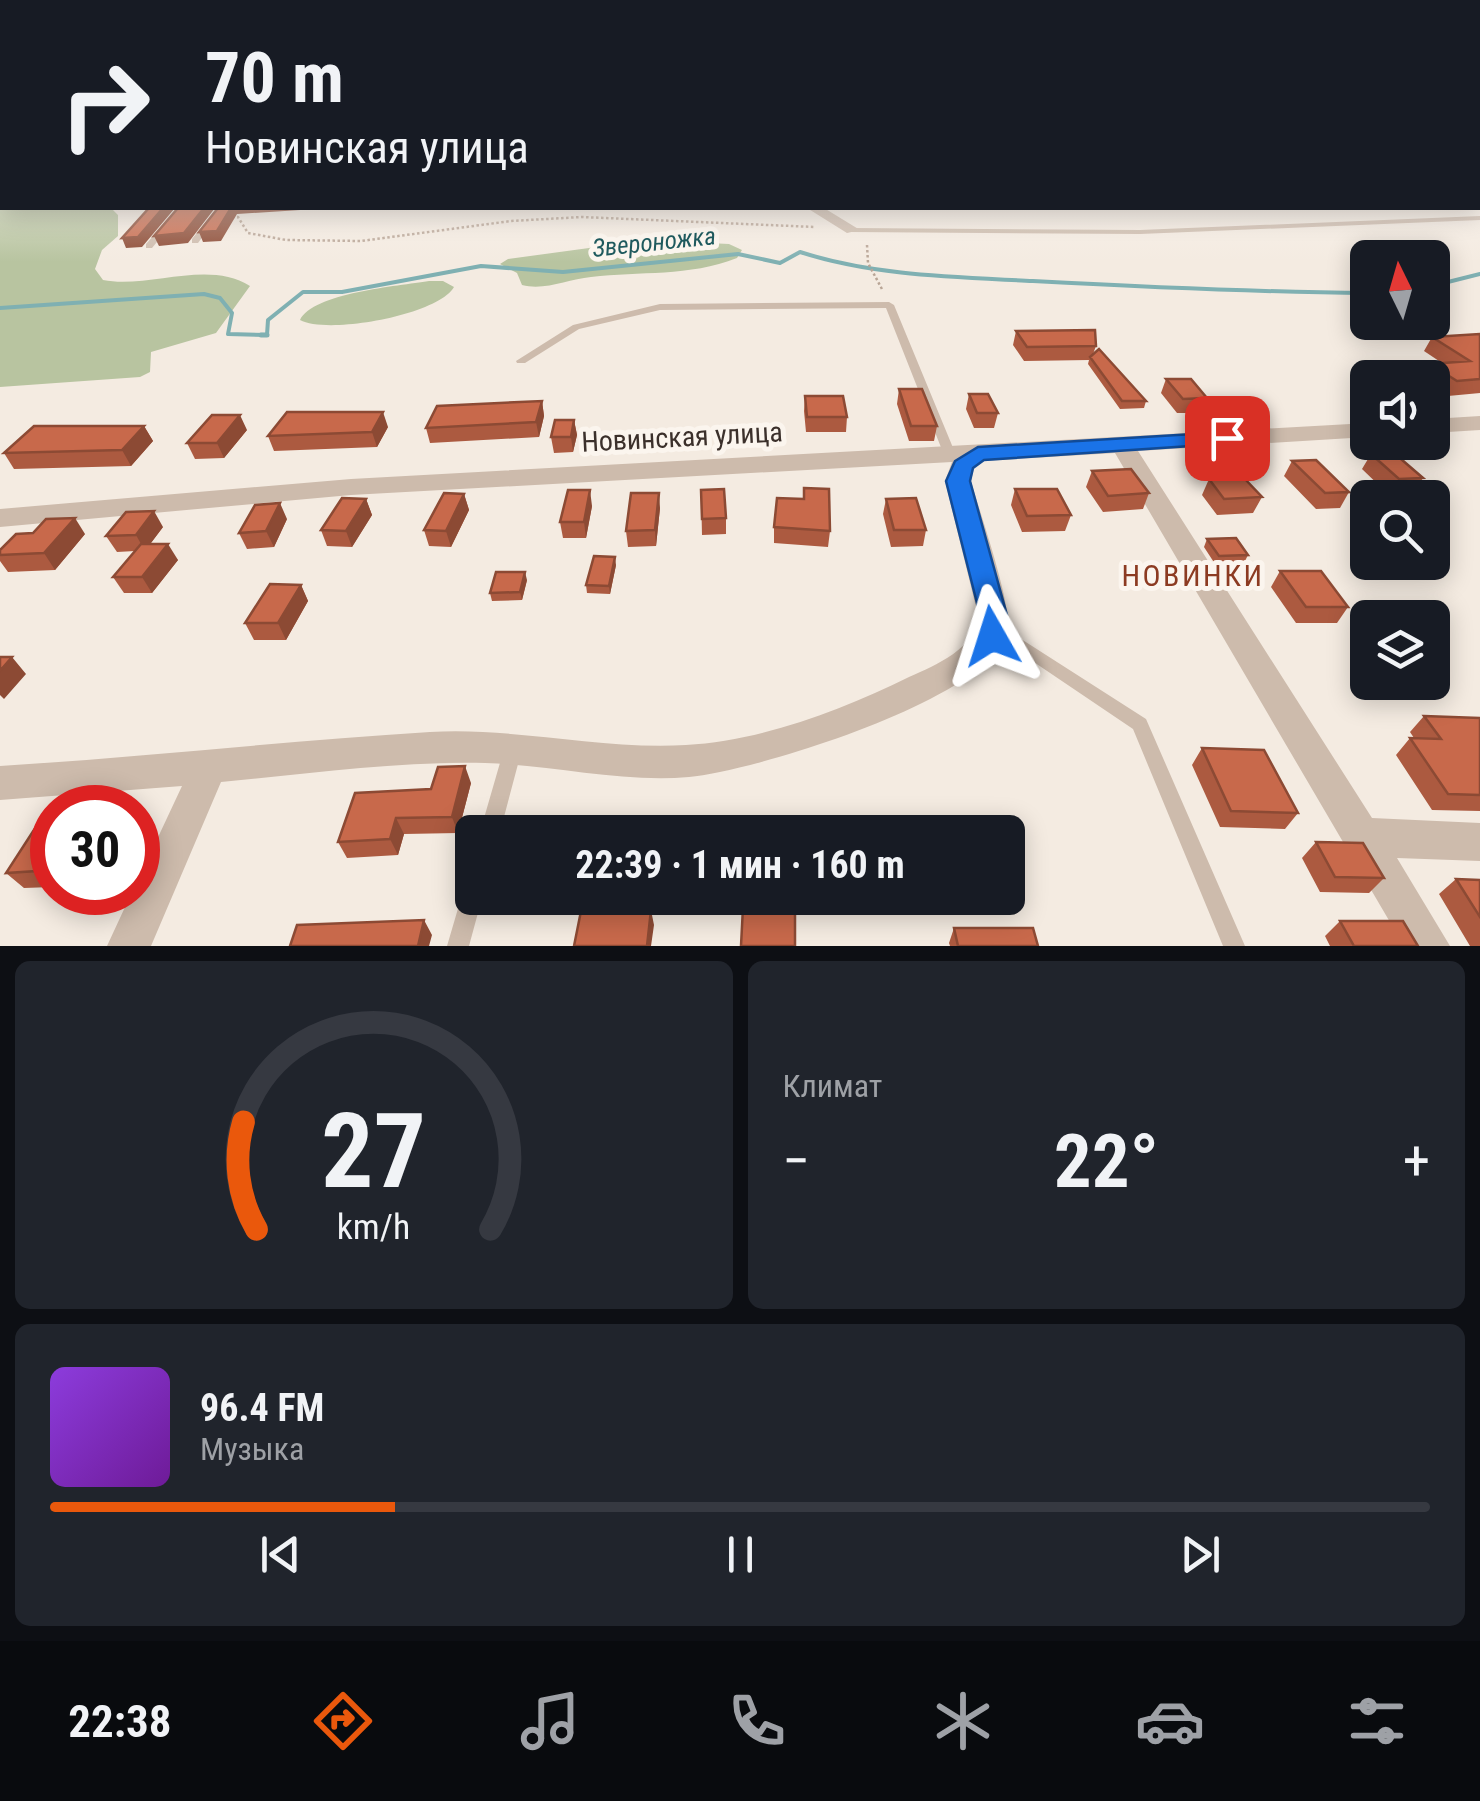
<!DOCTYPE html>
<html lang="ru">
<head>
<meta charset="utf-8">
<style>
	:root { --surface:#171b24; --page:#20242c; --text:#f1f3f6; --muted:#9ea1a6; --line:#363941; --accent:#ea580c }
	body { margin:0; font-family:"Roboto Condensed",sans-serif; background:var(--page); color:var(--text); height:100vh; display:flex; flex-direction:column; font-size:38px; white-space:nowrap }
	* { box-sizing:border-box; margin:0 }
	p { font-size:32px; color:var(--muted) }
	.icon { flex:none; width:55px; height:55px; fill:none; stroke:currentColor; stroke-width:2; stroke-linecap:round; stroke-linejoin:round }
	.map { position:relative; height:946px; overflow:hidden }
	.side { display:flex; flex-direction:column; gap:15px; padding:15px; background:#0d0f14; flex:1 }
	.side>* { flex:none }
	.hud { position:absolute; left:0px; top:0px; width:1480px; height:210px; box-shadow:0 5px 25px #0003; background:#171b24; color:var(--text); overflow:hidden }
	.needle { width:65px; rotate:355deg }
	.fabs { position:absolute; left:1350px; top:240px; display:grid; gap:20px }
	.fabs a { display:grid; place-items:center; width:100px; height:100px; border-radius:15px; background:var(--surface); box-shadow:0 5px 25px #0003; font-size:50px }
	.speed { position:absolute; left:30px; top:785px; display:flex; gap:20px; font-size:50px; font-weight:700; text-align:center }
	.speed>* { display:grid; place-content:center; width:130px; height:130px; border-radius:50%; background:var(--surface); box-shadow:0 5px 25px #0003; line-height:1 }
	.speed .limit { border:15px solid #d22; background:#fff; color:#111 }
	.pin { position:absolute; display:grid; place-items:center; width:85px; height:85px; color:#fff; margin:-42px; border-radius:20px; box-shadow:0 5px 15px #0006 }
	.me { position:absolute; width:110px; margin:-55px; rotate:354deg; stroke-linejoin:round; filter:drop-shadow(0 0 8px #0008) }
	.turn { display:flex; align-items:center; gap:35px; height:210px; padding:0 40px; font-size:45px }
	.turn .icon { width:130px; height:130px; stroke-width:2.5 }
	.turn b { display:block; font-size:70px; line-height:85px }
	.big { font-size:75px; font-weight:700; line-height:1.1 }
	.side .tile { flex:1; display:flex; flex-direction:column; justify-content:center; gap:15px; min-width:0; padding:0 35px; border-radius:15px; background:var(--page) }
	.side .dial { align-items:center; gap:0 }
	.dial svg { height:260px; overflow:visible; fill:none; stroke:var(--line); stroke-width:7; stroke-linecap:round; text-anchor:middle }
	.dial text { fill:var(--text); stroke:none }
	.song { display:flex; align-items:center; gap:30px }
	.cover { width:120px; height:120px; border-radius:15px; background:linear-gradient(135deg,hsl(270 70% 55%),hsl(280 70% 35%)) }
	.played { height:10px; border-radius:5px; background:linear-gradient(90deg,var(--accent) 25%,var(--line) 25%) }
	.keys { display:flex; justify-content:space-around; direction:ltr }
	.heat { display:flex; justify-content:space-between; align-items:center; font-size:55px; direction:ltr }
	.side .tiles { flex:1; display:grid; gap:15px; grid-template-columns:1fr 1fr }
	.tile:last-child { grid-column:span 2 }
	.trip { position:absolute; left:455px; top:815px; width:570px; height:100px; border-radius:15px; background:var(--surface); box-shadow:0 5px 25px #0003; font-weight:700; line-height:100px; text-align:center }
	.dock { display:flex; height:160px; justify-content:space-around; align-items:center; background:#090b0e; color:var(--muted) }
	.dock .icon { width:70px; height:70px }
	.dock .current { color:var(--accent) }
	.dock b { font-size:45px; color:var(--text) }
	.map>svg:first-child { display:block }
</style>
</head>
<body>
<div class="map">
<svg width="1480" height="946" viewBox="0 0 1480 946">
	<rect width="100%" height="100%" fill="#f4ebe1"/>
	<!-- green -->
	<path fill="#b8c4a0" d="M0,131L2,208H111L118,215V236L102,250L95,269L103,280C148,289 208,259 250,286L216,333L151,352L150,372L140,377L0,387Z
		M648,240L729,244L742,250L737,258C689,277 640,271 591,277C568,279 545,291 522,285L517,273L500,264L508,259Z
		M429,281H443L454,287C438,315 328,335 300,320C313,293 398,286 429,281Z"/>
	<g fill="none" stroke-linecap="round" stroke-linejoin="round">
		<!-- stream-far1 -->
		<path stroke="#7fb0b2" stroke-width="4" d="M1432,286L1480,274
			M0,308L204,294L220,298L232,313L228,334L267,335L268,320L303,292H342L481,266L563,272L738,254L780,263L800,252C874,276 956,277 1033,281C1145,287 1256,292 1368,293"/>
		<!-- stream -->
		<path stroke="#7fb0b2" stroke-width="5" d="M261,335H267"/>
		<!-- path -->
		<path stroke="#b9a596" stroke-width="2.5" stroke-dasharray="2.5 2.5" stroke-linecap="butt" d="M232,217H238L248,233L286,240L361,241L511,221L582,217L815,227
			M867,245L868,263L883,291"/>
		<!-- service -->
		<path fill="#cdbbac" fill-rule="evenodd" d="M1478,179H1480V184L1478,183Z
			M1478,201H1480V206H1478Z
			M178,208H185L152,248H146V244Z
			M217,208H224L198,243H192V239Z
			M1480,216V220L1140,234L852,232L848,230L852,228L1140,230Z
			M889,302L894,305L956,455L954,458H946L944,455L886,308L660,310L579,329L525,363H517L516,361L573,325L660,304Z
			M993,621L1146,719L1245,946H1223L1133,729L988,631L985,627L988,623Z
			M513,741L519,743L522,749L500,832H480L504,749L507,743Z
			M472,885V898H482L469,946H447L462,895L465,888Z"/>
		<!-- minor -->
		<path fill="#cdbbac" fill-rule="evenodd" d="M807,208H824L860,230L847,233Z
			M1480,416V430L1432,433V419Z
			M1368,423V437L1138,451L1372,818L1480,823V861L1397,858L1450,946H1404L1115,453L983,461L974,468L971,481C979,511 1015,611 1007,635C985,700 755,771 689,777C622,783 553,765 485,763C398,761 308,774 221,782L151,946H107L132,892H138V880L182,786L0,800V766C143,757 286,741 430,732C516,727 600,750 686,745C761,741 842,710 909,677C936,665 977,648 978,615L945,481L952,462L351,495L0,527V509L351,479Z"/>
	</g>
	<!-- wall -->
	<path fill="#ac5a40" d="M1016,331L1096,346L1093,354L1146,401L1144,408L1120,409L1088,364L1089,360L1024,361L1013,345Z
		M1480,334V393L1448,396L1432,385V378H1422L1430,364L1442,363L1424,351L1432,337Z
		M1166,379L1207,398L1201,413H1177L1161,393Z
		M899,389L937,426L934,441H909L897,404Z
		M969,394L998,413L994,428H974L966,409Z
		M805,396L847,417L846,432H806L804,411Z
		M542,401L544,416L539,437L430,443L426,428Z
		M574,420L577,435L573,452L554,453L551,437Z
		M144,426L153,441L131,466L14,469L4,453Z
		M388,427L377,447L274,451L268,436Z
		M247,430L224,458L195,459L187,443Z
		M1371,454L1423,478L1413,494L1389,495L1362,469Z
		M1292,461L1349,492L1340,508L1316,509L1284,476Z
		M1092,471L1149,493L1143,509L1103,512L1086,487Z
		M1209,479L1262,497L1253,513L1217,515L1202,495Z
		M1015,489L1071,515L1065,531L1022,532L1011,505Z
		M701,490L726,518V534L702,535Z
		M464,494L469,510L451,547L429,546L424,530Z
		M366,499L372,515L352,547L327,546L321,530Z
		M886,499L926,530L923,546L891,547L883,514Z
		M592,506L586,538H563L560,522Z
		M660,508L656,546L628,547L626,531Z
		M287,519L274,547L247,549L239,533Z
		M163,527L150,544L178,560L152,593H124L113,577L135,551L117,552L106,536Z
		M774,527L830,531L828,547L774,543Z
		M85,534L55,570L8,572L0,561V550Z
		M1207,539L1248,555L1244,563L1215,564L1204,547Z
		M616,565L610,594L587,593L586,585Z
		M1280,571L1348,607L1337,623H1296L1271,587Z
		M527,580L522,600L492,601L490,593Z
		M301,585L308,601L286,640H254L245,623Z
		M1424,716L1480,718V811L1432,810L1396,755L1410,738H1414L1410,732Z
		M1202,748L1298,813L1285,829L1220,827L1192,765Z
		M471,783L458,833L404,834L398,855L347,858L338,842L431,789Z
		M52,815V887L24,888L6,873Z
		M1316,842L1384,878L1369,893L1320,892L1302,858Z
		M1456,879L1480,880V946H1470L1439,894Z
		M1340,921L1418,946H1330L1325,936Z
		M954,928L1038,946H950L949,943Z"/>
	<!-- shaded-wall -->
	<path fill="#8c4a34" d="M163,208H175L142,247L126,248L122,238Z
		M204,208H215L188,243L159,246L154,236Z
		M231,208H331L237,214L221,241L203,242L199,232Z
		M542,401L544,416L539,437L536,422Z
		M383,412L388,427L377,447L372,432Z
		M240,415L247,430L224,458L217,443Z
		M574,420L577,435L573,452L571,437Z
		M144,426L153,441L131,466L122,450Z
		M590,490L592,506L586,538L584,522Z
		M659,493L660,508L656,546L655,530Z
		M464,494L469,510L451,547L446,531Z
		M366,499L372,515L352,547L346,531Z
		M280,503L287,519L274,547L266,531Z
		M154,511L163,527L145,551L136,535Z
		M75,518L85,534L55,570L44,553Z
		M168,544L178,560L152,593L142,577Z
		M615,557L616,565L610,594L609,586Z
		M525,572L527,580L522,600L520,592Z
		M301,585L308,601L286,640L278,623Z
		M12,657L26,674L4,699L0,695V671Z
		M465,766L471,783L458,833L452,817Z
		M396,818L404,834L398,855L390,839Z
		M651,910L654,925L651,946H647Z
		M424,920L432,935L429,946H418Z"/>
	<!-- building -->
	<path fill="#c8694b" stroke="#8c4a34" stroke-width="2.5" d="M149,208H163L138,237L122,238Z
		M178,208H204L184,233L154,236Z
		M218,208H231L217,231L199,232Z
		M1095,330L1096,346L1027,347L1016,331Z
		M1480,334V379L1457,381L1430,364L1470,361L1432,337Z
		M1099,349L1146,401H1122L1090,357Z
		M1166,379H1191L1207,398L1183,399Z
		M899,389H922L937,426H911Z
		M969,394H988L998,413H977Z
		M805,396H843L847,417H807Z
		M542,401L536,422L426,428L437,406Z
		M287,412H383L372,432L268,436Z
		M212,415H240L217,443H187Z
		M555,420H574L571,437H551Z
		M34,426H144L122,450L4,453Z
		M1394,453L1423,478L1399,479L1371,454Z
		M1316,460L1349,492L1325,493L1292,461Z
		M1131,469L1149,493L1108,496L1092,471Z
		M1244,478L1262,497L1224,499L1209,479Z
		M804,488L829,489L830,531L774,527L777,498L804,499Z
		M724,489L726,518L702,519L701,490Z
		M1015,489H1057L1071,515L1027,516Z
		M568,490H590L584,522H560Z
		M444,493L464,494L446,531L424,530Z
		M631,493H659L655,530L626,531Z
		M342,498L366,499L346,531L321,530Z
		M916,498L926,530H894L886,499Z
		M280,503L266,531L239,533L255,505Z
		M154,511L136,535L106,536L126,512Z
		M75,518L44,553L0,555V550L16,534L33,533L46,519Z
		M1236,538L1248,555L1219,556L1207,539Z
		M141,544H168L142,577H113Z
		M594,556L615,557L609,586L586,585Z
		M1280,571H1321L1348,607H1306Z
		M496,572H525L520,592L490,593Z
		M270,584L301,585L278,623H245Z
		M0,657H12L0,671Z
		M1424,716L1480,718V795L1448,794L1410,738L1441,739Z
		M1202,748L1264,750L1298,813L1231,811Z
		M465,766L452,817L396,818L390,839L338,842L355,793L431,789L438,767Z
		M52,815V870L6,873L43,816Z
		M1316,842L1363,843L1384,878L1335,877Z
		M1456,879L1480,880V917Z
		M582,906L651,910L647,946H574Z
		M743,907L795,909V946H741Z
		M424,920L418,946H290L297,925Z
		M1340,921H1403L1418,946H1354Z
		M954,928H1033L1038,946H958Z"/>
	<!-- sky -->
	<linearGradient id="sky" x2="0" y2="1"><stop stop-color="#7eb2d2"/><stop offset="0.5" stop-color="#faf6f2"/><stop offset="1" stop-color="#faf6f2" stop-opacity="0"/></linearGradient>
	<rect width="1480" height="262" fill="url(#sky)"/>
	<!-- route -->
	<path fill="#1a73e8" stroke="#114b97" stroke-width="2.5" d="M1227,432L1235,434V443L984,460L973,468L970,481L1007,615L1002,643H981L977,636L980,615L946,481L955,461L978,447Z"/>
	<g text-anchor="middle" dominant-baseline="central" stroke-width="10" stroke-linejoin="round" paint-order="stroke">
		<!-- far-water labels -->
		<g font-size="25" font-style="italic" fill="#1f5a5e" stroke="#fbf5ee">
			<text transform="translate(654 242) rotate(-6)">Звероножка</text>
		</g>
		<!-- street labels -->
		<g font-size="28" fill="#3b302b" stroke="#fbf5ee">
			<text transform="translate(682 437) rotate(-3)">Новинская улица</text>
		</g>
		<!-- neighbourhood labels -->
		<g font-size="30" letter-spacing="2.5" fill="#8c3b22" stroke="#fbf5ee">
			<text x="1193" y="575">НОВИНКИ</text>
		</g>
	</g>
</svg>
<div class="fabs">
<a><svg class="needle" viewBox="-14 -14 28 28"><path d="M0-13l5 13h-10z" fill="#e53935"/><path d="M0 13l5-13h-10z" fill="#9ea1a6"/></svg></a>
<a><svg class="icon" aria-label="sound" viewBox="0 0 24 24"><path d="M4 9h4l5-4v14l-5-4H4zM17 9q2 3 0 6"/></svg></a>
<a><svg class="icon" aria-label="search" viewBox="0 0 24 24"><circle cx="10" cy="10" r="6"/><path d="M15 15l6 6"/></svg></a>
<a><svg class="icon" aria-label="layers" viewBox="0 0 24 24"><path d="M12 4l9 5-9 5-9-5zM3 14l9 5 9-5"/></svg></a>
</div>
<div class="speed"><div class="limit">30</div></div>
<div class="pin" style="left:1227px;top:438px;background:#d93025"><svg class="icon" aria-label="arrive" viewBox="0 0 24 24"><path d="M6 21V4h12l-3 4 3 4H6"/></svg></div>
<svg class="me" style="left:992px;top:636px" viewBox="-20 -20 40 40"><path d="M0-17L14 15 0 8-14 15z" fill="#1a73e8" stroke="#fff" stroke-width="4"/></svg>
<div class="trip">22:39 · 1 мин · 160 m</div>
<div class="hud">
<div class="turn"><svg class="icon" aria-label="right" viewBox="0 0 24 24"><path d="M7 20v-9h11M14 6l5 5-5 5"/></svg><div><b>70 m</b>Новинская улица</div></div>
</div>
</div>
<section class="side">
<div class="tiles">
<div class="tile dial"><svg viewBox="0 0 100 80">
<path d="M14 69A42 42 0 1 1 86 69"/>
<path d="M14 69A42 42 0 0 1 10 36" stroke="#ea580c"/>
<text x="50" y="56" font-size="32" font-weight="700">27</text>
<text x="50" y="72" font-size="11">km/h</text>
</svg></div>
<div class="tile"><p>Климат</p>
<div class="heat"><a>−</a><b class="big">22°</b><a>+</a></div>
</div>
<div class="tile">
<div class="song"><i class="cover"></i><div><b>96.4 FM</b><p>Музыка</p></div></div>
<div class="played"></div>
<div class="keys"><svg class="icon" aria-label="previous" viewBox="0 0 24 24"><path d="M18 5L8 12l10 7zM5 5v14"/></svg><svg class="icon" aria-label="pause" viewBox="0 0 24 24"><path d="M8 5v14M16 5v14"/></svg><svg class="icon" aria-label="next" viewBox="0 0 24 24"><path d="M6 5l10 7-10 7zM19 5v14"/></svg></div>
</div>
</div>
</section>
<nav class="dock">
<b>22:38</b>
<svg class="icon current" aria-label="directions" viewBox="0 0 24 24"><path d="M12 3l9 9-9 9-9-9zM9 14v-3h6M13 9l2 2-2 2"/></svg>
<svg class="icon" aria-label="music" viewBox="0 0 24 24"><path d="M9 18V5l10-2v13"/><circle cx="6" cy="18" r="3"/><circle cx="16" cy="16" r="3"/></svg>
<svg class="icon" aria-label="phone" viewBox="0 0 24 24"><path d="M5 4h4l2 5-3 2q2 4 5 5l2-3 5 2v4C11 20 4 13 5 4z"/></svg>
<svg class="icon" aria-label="climate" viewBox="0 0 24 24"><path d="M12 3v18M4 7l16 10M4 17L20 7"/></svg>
<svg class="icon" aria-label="car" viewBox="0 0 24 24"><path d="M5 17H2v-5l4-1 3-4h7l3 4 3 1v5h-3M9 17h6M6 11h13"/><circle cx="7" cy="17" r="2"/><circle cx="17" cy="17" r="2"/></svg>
<svg class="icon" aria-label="filters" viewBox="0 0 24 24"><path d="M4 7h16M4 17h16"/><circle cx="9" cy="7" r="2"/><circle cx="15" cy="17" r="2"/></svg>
</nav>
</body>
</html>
